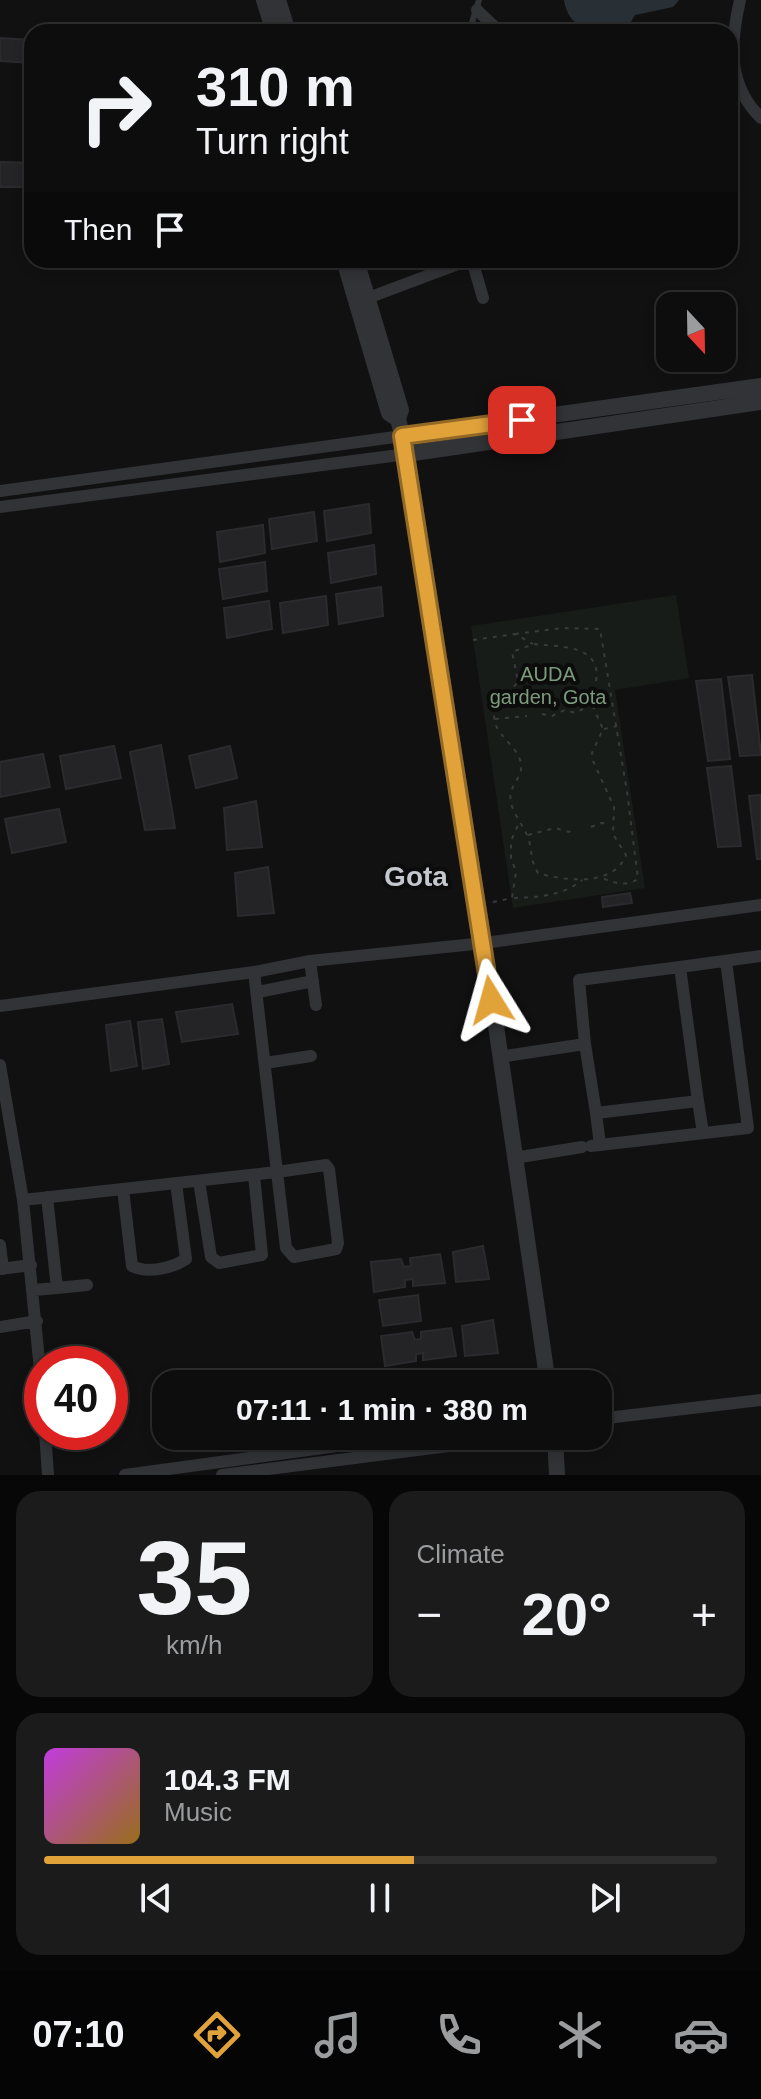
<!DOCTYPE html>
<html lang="en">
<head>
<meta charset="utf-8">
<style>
	:root { --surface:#0d0d0e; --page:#1b1b1c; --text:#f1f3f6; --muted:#9a9c9e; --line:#2d2d2e; --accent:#e1a23a }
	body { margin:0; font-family:Arial,sans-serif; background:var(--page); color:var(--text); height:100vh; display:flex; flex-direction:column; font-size:30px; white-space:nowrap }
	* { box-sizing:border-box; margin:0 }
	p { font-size:26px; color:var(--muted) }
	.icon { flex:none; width:44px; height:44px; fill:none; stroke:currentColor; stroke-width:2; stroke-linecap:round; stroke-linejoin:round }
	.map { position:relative; height:1475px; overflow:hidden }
	.drawer { display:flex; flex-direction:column; gap:16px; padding:16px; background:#070708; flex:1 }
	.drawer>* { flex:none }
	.guide { position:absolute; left:24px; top:24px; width:714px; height:244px; border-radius:24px; box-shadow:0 4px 12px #0003,0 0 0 2px var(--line); background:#0d0d0e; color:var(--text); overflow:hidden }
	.needle { width:52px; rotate:158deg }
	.buttons { position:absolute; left:656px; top:292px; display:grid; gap:16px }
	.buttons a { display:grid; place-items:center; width:80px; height:80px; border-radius:16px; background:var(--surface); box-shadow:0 4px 12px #0003,0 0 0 2px var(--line); font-size:40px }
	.speed { position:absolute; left:24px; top:1346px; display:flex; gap:16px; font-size:40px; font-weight:700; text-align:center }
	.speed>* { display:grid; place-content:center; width:104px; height:104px; border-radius:50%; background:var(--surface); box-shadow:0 4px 12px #0003,0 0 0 2px var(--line); line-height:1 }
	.speed .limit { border:12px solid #d22; background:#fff; color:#111 }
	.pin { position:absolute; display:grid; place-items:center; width:68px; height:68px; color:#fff; margin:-34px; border-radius:16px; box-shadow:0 4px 12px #0006 }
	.me { position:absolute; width:88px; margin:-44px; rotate:352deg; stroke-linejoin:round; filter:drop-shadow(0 0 6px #0008) }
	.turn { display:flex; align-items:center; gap:28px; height:168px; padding:0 40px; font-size:36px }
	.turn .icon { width:104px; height:104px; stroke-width:2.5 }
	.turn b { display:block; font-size:56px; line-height:68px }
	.then { display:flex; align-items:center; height:76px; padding:0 40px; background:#0003; gap:16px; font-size:30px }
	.big { font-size:60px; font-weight:600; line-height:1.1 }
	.drawer .tile { flex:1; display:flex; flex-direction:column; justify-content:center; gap:12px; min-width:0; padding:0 28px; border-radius:24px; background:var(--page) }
	.drawer .dial { align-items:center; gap:0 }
	.dial b { font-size:104px; line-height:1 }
	.song { display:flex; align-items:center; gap:24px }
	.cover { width:96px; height:96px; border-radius:12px; background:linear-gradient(135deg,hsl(290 70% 55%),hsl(40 70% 35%)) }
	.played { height:8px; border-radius:4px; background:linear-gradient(90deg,var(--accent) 55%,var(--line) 55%) }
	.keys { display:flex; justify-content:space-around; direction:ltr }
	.heat { display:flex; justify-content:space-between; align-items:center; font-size:44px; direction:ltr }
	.drawer .tiles { flex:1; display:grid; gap:16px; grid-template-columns:1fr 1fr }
	.tile:last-child { grid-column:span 2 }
	.trip { position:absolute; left:152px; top:1370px; width:460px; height:80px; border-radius:24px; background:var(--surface); box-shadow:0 4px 12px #0003,0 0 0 2px var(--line); font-weight:600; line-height:80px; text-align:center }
	.tab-bar { display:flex; height:128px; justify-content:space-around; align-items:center; background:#050506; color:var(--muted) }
	.tab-bar .icon { width:56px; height:56px }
	.tab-bar .selected { color:var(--accent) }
	.tab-bar b { font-size:36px; color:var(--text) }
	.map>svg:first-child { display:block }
</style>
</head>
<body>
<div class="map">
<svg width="761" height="1475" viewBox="0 0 761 1475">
	<rect width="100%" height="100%" fill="#111112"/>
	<!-- green -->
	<path fill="#181c18" d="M676,595L689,678L615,690L645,888L513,908L471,626Z"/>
	<!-- water -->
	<path fill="#293035" d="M564,0H679L673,7L635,15L625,32C598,32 569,33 564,0Z"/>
	<!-- building -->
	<path fill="#242426" stroke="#2b2b2e" stroke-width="2" d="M0,38L32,40V63L0,61Z
		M29,87H32V150H25Z
		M0,162L32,163V187H0Z
		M369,504L371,533L327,541L324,511Z
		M314,512L317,541L272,549L269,519Z
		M263,525L265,553L220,562L217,532Z
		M374,545L376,574L331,583L328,553Z
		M265,562L267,591L223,599L219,569Z
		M381,587L383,616L339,624L336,594Z
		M326,596L328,625L283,633L280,603Z
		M269,601L272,629L227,638L224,608Z
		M752,675L761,755L740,756L728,677Z
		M721,679L730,759L708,761L696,681Z
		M161,745L175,828L145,830L130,752Z
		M114,746L121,778L66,789L60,756Z
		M230,746L237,778L196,788L189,756Z
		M43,754L50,787L0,797V762Z
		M731,766L741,846L718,847L707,768Z
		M761,795V859H757L749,796Z
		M256,801L262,847L227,850L224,808Z
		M59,809L66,842L12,853L5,819Z
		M268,867L274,913L238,916L235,873Z
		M630,893L632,903L603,907L602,897Z
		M232,1004L238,1034L182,1042L176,1012Z
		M162,1019L169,1064L143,1069L138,1022Z
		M130,1021L137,1066L111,1071L106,1025Z
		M483,1246L489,1279L456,1282L453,1252Z
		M440,1254L445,1283L413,1286V1279L405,1280V1287L374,1292L371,1262L401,1259L404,1267L411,1266L410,1258Z
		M418,1295L421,1321L383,1326L379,1300Z
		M493,1320L498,1353L465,1356L462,1326Z
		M451,1328L456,1356L423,1360V1353L416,1354V1361L385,1366L381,1336L412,1332L415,1340L421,1339V1332Z"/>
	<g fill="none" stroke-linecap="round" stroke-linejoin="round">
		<!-- path -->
		<path stroke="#383a3e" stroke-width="2" stroke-dasharray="4 6" stroke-linecap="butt" d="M515,634L563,628L600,629L627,792L638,879C626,887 614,883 602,878
			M473,640L515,634L533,644
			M534,644C559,647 602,644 596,681C595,688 591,694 590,700L603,729L592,753L593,761L614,807L613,834L626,855C614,887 564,881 538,873C529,858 533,851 528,838C523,823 507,808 511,792C514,782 523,774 521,763C516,742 489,733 495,710C498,698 512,692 518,681L512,652Z
			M542,714L552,716L565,710L576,713L590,705
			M495,719L527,716
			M604,729L617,726
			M591,827L601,823L610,824
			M528,835L555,828L569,832L574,829
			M514,898C538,897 563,896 582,880
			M493,902L512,898L516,872L511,858V841L519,823"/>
		<!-- service -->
		<path stroke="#323337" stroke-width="6" d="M469,32L479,0"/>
		<!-- minor -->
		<path stroke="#323337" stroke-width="12" d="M740,0C730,44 727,85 761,118
			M477,10L500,32
			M472,260L483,298
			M368,298L469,260
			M0,491L402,436
			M0,507L407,454
			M310,961L316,1005
			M680,967L761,956
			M258,992L313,981
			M0,1006L254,972L310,961L484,943L761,905
			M499,1057L585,1044L579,980L680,967L698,1101L596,1113L585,1044
			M265,1063L311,1056
			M0,1065L23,1200L42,1390
			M698,1101L703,1133
			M596,1113L600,1145
			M591,1146L748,1128L726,961
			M514,1158L582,1147
			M326,1165L329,1169L338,1243L336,1249L294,1257L286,1248L277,1172Z
			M199,1181L211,1257L219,1263L262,1255L254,1175
			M123,1189L132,1266C147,1274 173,1268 186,1259L176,1183
			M23,1200L277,1172L254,972
			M0,1245L3,1269
			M0,1269L31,1265
			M57,1288L87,1285
			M34,1290L57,1288L47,1197
			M0,1327L37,1321
			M598,1419L761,1400
			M45,1432L48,1475
			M125,1475L410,1436
			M222,1475L527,1436"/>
		<!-- tertiary -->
		<path stroke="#323337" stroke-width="16" d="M264,0L274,32
			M278,0L288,32
			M344,260L389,413L398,419
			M356,260L401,410L398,419L407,454L484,943L548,1384
			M402,436L761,386
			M407,454L761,402
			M555,1436L557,1475"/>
	</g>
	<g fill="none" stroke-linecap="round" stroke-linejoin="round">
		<!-- route casing -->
		<g stroke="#926926" stroke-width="20">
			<path id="route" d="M491,1000L402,436L522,420"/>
		</g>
		<!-- route -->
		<use href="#route" stroke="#e1a23a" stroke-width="14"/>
	</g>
	<g text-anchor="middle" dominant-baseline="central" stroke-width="8" stroke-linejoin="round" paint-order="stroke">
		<!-- park labels -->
		<g font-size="20" fill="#7c9b7c" stroke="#0c0c0d">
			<text x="548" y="674">AUDA<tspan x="548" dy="23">garden, Gota</tspan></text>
		</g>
		<!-- district labels -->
		<g font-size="28" font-weight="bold" fill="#c4c7ce" stroke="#0c0c0d">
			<text x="416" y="876">Gota</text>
		</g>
	</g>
</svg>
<div class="buttons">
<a><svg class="needle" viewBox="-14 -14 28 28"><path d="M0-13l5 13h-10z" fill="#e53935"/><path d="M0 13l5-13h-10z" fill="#9a9c9e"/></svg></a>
</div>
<div class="speed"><div class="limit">40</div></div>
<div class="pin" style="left:522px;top:420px;background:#d93025"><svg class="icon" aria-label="arrive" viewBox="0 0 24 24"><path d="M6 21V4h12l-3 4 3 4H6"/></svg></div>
<svg class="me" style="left:491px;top:1000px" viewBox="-20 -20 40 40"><path d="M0-17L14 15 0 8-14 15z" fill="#e1a23a" stroke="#fff" stroke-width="4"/></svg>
<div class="trip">07:11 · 1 min · 380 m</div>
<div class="guide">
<div class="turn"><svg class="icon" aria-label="right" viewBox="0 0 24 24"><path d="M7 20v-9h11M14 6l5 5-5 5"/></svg><div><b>310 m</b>Turn right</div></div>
<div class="then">Then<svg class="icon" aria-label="arrive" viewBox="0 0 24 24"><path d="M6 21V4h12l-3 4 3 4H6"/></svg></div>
</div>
</div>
<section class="drawer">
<div class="tiles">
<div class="tile dial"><b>35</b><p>km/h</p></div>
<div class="tile"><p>Climate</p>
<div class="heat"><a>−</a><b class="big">20°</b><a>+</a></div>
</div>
<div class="tile">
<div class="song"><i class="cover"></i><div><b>104.3 FM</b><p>Music</p></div></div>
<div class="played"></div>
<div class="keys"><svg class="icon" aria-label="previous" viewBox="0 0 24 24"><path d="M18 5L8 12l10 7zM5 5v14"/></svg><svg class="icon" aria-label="pause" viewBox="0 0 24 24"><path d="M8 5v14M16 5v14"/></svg><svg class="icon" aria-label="next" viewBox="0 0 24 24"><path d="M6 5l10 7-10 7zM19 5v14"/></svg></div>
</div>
</div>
</section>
<nav class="tab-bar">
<b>07:10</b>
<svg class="icon selected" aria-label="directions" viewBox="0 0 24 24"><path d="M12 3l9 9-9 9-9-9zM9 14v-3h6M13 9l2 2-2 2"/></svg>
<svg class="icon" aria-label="music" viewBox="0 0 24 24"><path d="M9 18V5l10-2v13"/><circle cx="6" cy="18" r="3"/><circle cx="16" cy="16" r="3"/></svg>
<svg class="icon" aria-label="phone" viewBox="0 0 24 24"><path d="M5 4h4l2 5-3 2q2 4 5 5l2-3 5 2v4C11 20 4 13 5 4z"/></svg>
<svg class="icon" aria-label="climate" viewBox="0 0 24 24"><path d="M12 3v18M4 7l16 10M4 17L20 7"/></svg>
<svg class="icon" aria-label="car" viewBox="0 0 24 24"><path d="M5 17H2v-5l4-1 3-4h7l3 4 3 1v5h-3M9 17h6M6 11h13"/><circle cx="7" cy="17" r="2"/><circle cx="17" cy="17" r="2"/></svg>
</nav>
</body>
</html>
